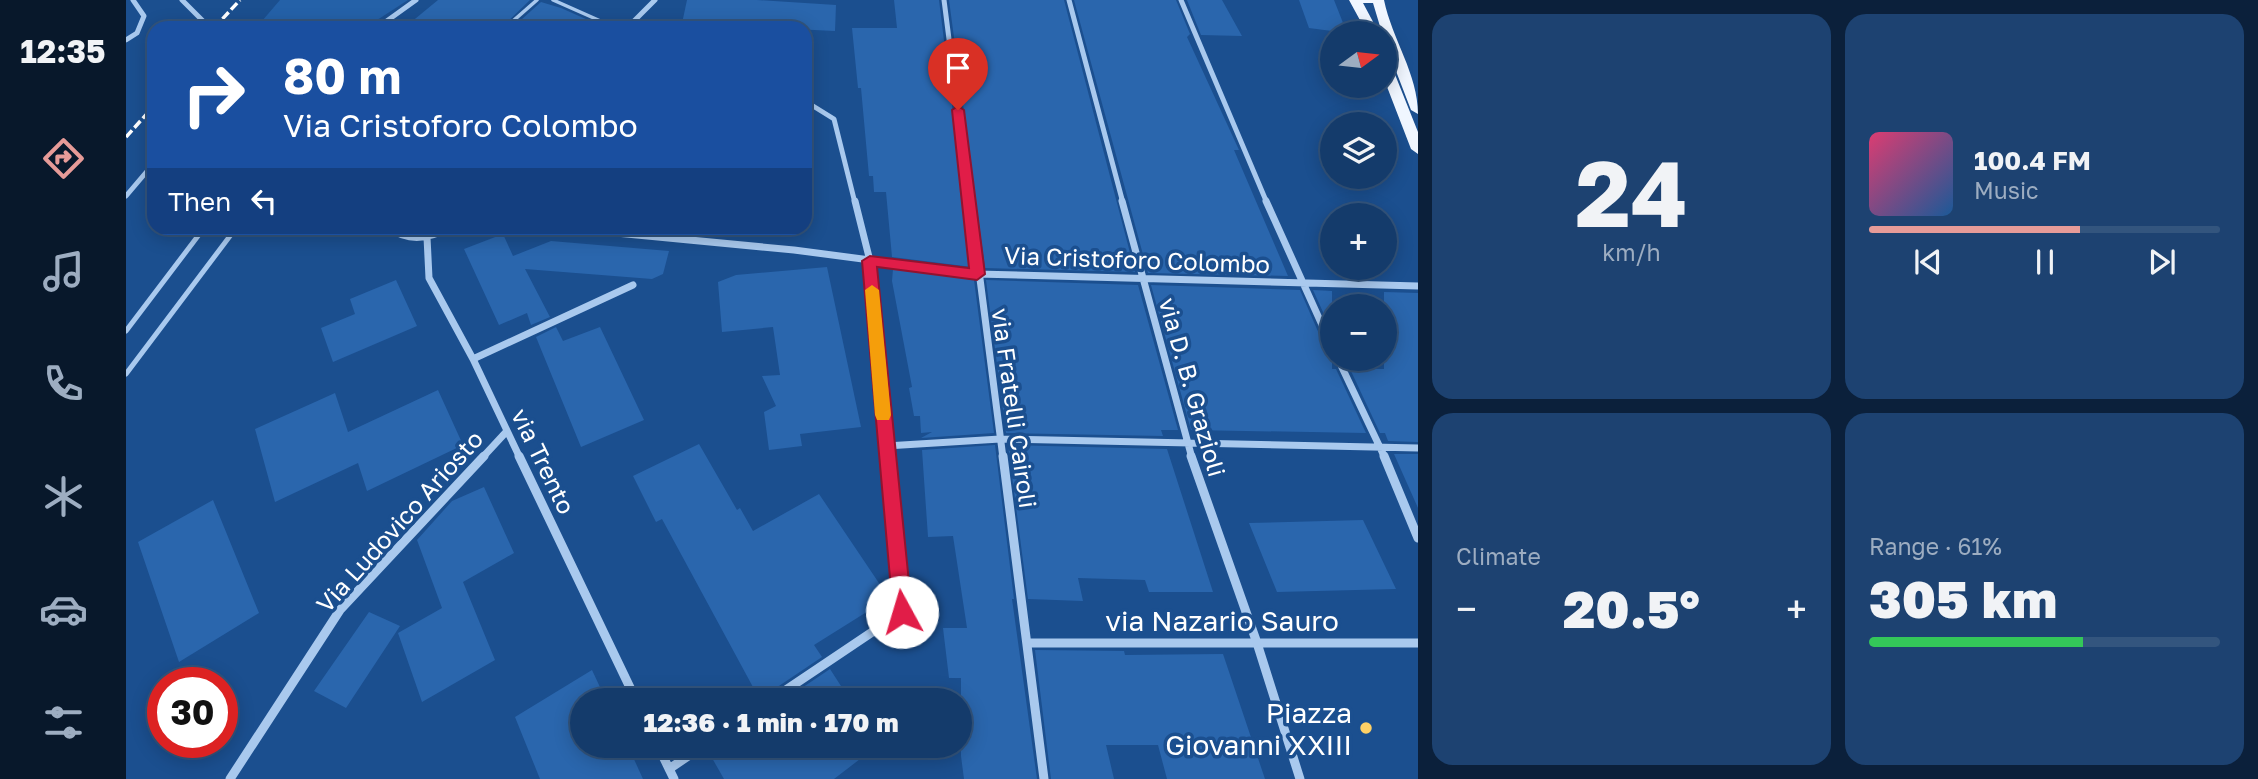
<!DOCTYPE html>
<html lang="en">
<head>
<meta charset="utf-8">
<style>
	:root { --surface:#143b6b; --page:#1d4271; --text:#f1f3f6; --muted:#9dadc1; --line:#33557e; --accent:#e69b98 }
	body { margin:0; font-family:"Golos Text",sans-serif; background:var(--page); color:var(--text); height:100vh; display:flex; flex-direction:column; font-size:26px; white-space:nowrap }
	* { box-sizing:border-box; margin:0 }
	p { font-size:23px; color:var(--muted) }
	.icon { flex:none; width:38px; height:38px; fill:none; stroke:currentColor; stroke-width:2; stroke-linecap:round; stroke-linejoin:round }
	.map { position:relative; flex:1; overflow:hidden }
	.panel { display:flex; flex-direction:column; gap:14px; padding:14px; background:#0b203b; width:840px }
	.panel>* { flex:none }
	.banner { position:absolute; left:21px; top:21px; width:665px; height:214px; border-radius:21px; box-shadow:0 4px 18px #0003,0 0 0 2px var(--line); background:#1a4fa0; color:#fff; overflow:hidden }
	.needle { width:46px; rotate:75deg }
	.controls { position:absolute; left:1194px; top:21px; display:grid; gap:14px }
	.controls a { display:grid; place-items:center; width:77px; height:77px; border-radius:50%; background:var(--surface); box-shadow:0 4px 18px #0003,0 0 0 2px var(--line); font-size:35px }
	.speed { position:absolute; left:21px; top:667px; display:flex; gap:14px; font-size:35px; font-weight:700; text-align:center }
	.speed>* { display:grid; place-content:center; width:91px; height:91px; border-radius:50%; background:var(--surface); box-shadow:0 4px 18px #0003,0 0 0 2px var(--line); line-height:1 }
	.speed .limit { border:10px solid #d22; background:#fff; color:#111 }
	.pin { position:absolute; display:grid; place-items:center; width:60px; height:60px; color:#fff; margin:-72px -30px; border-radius:50% 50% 50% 0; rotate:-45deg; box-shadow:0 0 7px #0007 }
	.pin .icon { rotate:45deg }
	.me { position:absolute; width:77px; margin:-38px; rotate:354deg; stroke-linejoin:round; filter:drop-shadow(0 0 5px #0008) }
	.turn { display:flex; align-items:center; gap:24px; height:147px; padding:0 21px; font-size:32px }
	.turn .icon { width:91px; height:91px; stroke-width:2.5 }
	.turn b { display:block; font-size:49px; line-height:60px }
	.then { display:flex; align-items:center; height:66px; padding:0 21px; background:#0003; gap:14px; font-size:26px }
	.big { font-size:52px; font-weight:800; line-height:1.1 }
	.panel .card { flex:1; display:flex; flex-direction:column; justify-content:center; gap:10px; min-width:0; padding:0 24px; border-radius:21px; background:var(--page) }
	.panel .dial { align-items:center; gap:0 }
	.dial b { font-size:91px; line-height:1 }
	.song { display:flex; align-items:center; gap:21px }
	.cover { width:84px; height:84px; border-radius:10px; background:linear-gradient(135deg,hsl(340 70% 55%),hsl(210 70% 35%)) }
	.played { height:7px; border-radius:4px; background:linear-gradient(90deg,var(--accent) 60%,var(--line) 60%) }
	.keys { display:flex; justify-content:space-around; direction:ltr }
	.heat { display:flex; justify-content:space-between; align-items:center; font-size:38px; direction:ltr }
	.charge { height:10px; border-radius:5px; background:linear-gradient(90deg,#34c759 61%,var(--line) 0) }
	.panel .tiles { flex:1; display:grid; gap:14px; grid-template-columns:repeat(2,1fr) }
	.trip { position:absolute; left:444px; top:688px; width:402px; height:70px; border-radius:35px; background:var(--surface); box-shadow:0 4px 18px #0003,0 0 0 2px var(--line); font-weight:800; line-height:70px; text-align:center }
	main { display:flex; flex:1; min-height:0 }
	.tab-bar { display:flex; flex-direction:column; width:126px; justify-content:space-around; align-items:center; background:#08182b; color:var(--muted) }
	.tab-bar .icon { width:49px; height:49px }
	.tab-bar .on { color:var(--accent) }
	.tab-bar b { font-size:32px; color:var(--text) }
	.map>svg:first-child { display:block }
</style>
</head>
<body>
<main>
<nav class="tab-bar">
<b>12:35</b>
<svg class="icon on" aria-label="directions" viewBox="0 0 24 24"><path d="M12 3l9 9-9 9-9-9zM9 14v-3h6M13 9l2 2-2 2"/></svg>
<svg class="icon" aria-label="music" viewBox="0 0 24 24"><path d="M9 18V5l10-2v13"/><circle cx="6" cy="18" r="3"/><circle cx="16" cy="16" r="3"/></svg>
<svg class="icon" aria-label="phone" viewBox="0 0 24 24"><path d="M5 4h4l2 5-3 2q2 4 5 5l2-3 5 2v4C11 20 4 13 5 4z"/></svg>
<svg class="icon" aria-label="climate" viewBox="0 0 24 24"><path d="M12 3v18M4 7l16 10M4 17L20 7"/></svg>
<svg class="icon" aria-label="car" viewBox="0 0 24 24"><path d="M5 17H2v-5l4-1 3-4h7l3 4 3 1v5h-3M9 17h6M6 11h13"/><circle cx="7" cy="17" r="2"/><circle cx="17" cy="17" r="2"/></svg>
<svg class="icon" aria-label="filters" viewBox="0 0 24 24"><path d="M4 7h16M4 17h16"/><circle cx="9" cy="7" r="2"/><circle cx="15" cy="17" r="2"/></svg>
</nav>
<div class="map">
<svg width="1292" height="779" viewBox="0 0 1292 779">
	<rect width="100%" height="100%" fill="#1b4f8f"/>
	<!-- green -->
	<path fill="#2461a8" d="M154,0H282L248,22L229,28H130Z"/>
	<!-- building -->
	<path fill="#2a66ad" d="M312,0H404L375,28H278Z
		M561,0H631L710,5L709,31L627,27L555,28Z
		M768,0H813L846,267L766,257L760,192H748L747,176H743L735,88H732L726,28H771Z
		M823,0H938L1009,272L859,268Z
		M948,0H1050L1064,34L1061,37L1113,150H1108L1162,276L1022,273Z
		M1061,0H1096L1116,36L1075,35Z
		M1173,0H1208L1221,33L1183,28Z
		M415,2L435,8L471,24L469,28H386Z
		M377,234L387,256L425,241L543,251L537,274L526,279L399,269L424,317L405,325L401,313L373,325L338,249Z
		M701,267L735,427L674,434L676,446L643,450L638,412L650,406L636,376L654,375L647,327L596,332L592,282L610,275Z
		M767,269L848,280L868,433L795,438L806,432L795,433L794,416H788L783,388L786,387L766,281Z
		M270,280L291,326L207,362L195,328L229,314L224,299Z
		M860,280L1012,285L1052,430H1035L1037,436L880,433Z
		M1025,285L1174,290L1200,350L1206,353V369H1210L1240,433L1065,430Z
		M1187,290L1206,291V332Z
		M1258,292L1292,293V442L1262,441L1259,433H1254L1224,369H1258Z
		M430,327L437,341L474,327L518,420L455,447L410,337Z
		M312,390L337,445L241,491L232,463L149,502L129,429L209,393L222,432Z
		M573,444L611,510L614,508L627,531L693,494L763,598L688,645L696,657L641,694L638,700H634L536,519L530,522L507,476Z
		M869,445L888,599H886L911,779H838L835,756V678H823L817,628H841L827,536L802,537L796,450Z
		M882,445L1041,449L1087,592H1023L1019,580L952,578L957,601L902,599Z
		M1268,454H1292V508Z
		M358,487L388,553L337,582L369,660L296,702L272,633L316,608L291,540L326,501Z
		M87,500L133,613L53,662L12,542Z
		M1237,520L1270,589L1151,592L1123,523Z
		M243,612L274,626L220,708L188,691Z
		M909,650L998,651L999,655L1097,654L1139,779H1041L1032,745H980L988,779H925Z
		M704,669L724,700H658Z
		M466,670L480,700H457V746H502L517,779H414L389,717Z
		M604,746H751L708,779H598L586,758Z"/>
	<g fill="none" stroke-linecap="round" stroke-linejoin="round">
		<!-- lane-far1 -->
		<path stroke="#a9c9ee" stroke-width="3.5" d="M427,0L479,23L473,28
			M379,28L411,0"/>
		<!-- lane -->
		<path stroke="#a9c9ee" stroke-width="5" d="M0,331L78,228
			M0,374L110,228"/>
		<!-- street-far2 -->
		<path stroke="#a9c9ee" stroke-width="5" d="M56,0L84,28
			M818,0L844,203
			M943,0L997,203
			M1055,0L1141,203
			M251,28L290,0
			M501,28L529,0
			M0,40L11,33L18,16L7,0
			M679,101L708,119L729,203
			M0,196L28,163"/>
		<!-- street-far1 -->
		<path stroke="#a9c9ee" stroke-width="7" d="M729,201L744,261L762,458
			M844,201L877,458
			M996,201L1066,458
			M1140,201L1206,347
			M263,228C282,242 303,239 323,228
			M438,228L668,250L851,274L1292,286
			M301,237L303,278L347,359L394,458
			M347,359L507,285
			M1212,359L1259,458
			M760,446L874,439L1292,448
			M356,458L381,431"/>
		<!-- street -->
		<path stroke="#a9c9ee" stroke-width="9" d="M393,456L510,700
			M877,456L918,779
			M1065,456L1131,643L1174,779
			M1258,456L1292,538
			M901,643H1292
			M645,700L776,612L762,456
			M532,746L548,779
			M543,769L577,746
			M104,779L214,610L358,456"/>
		<!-- primary -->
		<path fill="#f0f6ff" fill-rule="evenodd" d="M1223,0H1258C1266,39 1292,74 1292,114L1285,110L1258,40V33H1256L1247,3H1237L1253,33H1241Z
			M1258,58L1264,62L1292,132V154L1285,149L1258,79Z"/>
		<!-- rail -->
		<path stroke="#fff" stroke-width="3.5" stroke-dasharray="9 3.5" stroke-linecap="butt" d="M88,28L114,0
			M0,137L28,106"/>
	</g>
	<!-- route -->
	<path fill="#e11d48" stroke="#92132f" stroke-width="2" d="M832,106L838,110L859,274L851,280L751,267L786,612L783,619L776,621L770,619L767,612L736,261L744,256L843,268L826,110Z"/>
	<!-- slow -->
	<path fill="#f59e0b" d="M746,285L753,290L765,415L763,420H751L749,415L739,290Z"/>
	<!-- markers -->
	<circle fill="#ffd166" stroke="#1b4f8f" stroke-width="2.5" cx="1240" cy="728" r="7"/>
	<g text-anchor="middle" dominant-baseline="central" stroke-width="7" stroke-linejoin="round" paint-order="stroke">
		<!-- street labels -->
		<g font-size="24" fill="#fff" stroke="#1b4f8f">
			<text transform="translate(1011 259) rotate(2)">Via Cristoforo Colombo</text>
			<text transform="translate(1067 387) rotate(74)">via D. B. Grazioli</text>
			<text transform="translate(889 408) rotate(82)">via Fratelli Cairoli</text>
			<text transform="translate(418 461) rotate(64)">via Trento</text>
			<text transform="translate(273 521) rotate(-48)">Via Ludovico Ariosto</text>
		</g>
		<!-- near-street labels -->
		<g font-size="28" fill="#fff" stroke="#1b4f8f">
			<text x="1096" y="620">via Nazario Sauro</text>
		</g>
		<!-- near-poi labels -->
		<g font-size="28" fill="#fff" stroke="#1b4f8f" text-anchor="end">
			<text x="1226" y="712">Piazza<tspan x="1226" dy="32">Giovanni XXIII</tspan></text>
		</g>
	</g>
</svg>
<div class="controls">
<a><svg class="needle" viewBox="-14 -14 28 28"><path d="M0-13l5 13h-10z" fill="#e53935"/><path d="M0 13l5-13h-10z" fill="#9dadc1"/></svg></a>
<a><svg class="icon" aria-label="layers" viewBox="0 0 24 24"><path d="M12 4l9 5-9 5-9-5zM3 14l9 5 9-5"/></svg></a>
<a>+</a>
<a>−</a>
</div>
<div class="speed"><div class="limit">30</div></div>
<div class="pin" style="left:832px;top:110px;background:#d93025"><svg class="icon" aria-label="arrive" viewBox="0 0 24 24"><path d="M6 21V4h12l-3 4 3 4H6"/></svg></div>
<svg class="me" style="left:776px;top:612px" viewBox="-20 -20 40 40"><circle r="19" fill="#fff"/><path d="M0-13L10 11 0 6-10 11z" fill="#e11d48"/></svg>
<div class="trip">12:36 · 1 min · 170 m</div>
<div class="banner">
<div class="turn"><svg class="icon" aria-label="right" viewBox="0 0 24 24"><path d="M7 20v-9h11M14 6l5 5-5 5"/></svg><div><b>80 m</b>Via Cristoforo Colombo</div></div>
<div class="then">Then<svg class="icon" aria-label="left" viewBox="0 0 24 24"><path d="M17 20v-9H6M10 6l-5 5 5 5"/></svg></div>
</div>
</div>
<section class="panel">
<div class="tiles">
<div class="card dial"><b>24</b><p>km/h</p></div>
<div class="card">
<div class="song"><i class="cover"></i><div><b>100.4 FM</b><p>Music</p></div></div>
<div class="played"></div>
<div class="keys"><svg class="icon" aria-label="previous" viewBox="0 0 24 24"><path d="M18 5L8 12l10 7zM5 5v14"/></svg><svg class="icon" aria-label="pause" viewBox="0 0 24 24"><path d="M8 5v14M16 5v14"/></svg><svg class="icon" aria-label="next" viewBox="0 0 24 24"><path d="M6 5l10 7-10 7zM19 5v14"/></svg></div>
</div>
<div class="card"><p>Climate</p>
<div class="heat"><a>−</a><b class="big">20.5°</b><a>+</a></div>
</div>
<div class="card"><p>Range · 61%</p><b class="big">305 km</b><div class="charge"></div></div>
</div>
</section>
</main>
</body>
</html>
